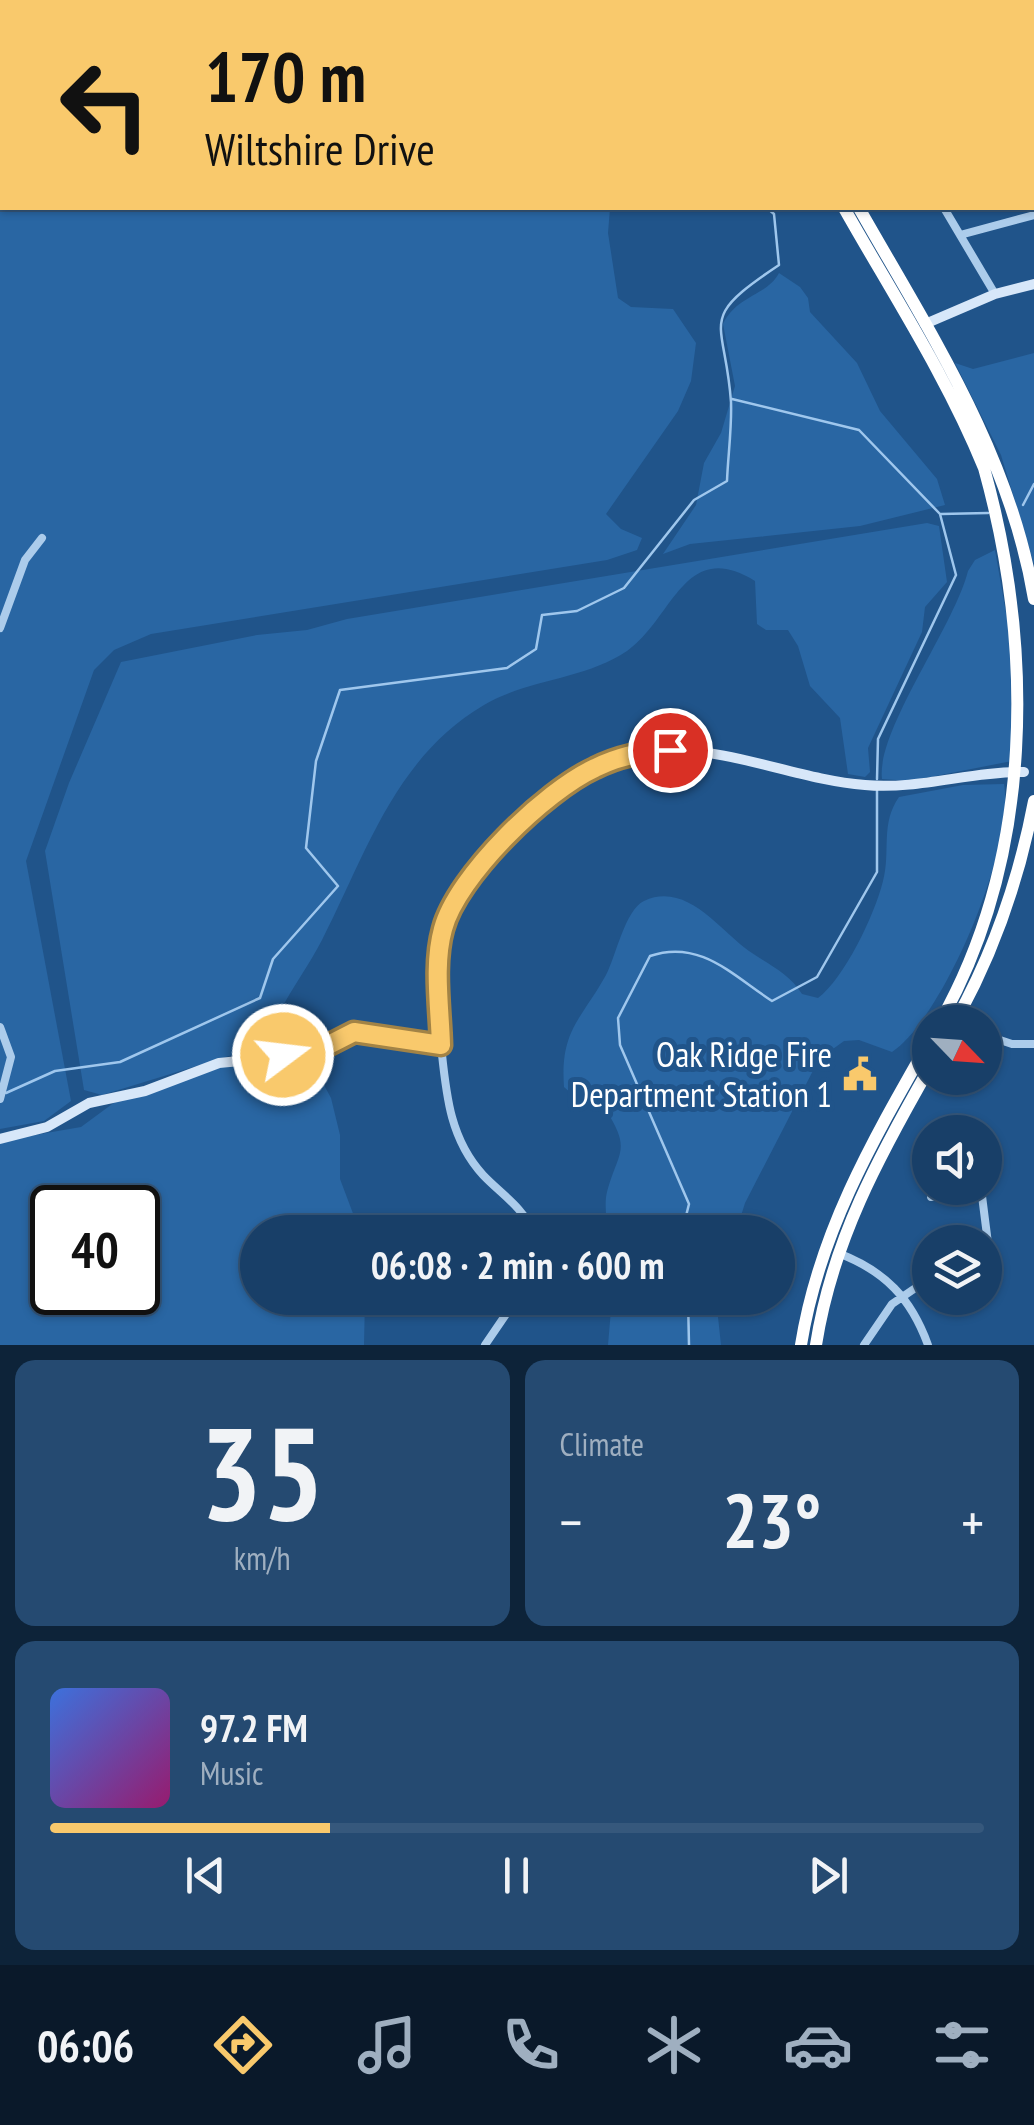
<!DOCTYPE html>
<html lang="en">
<head>
<meta charset="utf-8">
<style>
	:root { --surface:#183f68; --page:#254a71; --text:#f1f3f6; --muted:#9fafc0; --line:#36587c; --accent:#f9c96c }
	body { margin:0; font-family:"PT Sans Narrow",sans-serif; background:var(--page); color:var(--text); height:100vh; display:flex; flex-direction:column; font-size:38px; white-space:nowrap }
	* { box-sizing:border-box; margin:0 }
	p { font-size:32px; color:var(--muted) }
	.icon { flex:none; width:55px; height:55px; fill:none; stroke:currentColor; stroke-width:2; stroke-linecap:round; stroke-linejoin:round }
	.map { position:relative; height:1345px; overflow:hidden }
	.drawer { display:flex; flex-direction:column; gap:15px; padding:15px; background:#0d2339; flex:1 }
	.drawer>* { flex:none }
	.top-card { position:absolute; left:0px; top:0px; width:1035px; height:210px; box-shadow:0 2px 8px #0004,0 0 0 2px var(--line); background:#f9c96c; color:#111; overflow:hidden }
	.needle { width:65px; rotate:115deg }
	.tools { position:absolute; left:912px; top:1005px; display:grid; gap:20px }
	.tools a { display:grid; place-items:center; width:90px; height:90px; border-radius:50%; background:var(--surface); box-shadow:0 2px 8px #0004,0 0 0 2px var(--line); font-size:50px }
	.speed { position:absolute; left:30px; top:1185px; display:flex; gap:20px; font-size:50px; font-weight:700; text-align:center }
	.speed>* { display:grid; place-content:center; width:130px; height:130px; border-radius:50%; background:var(--surface); box-shadow:0 2px 8px #0004,0 0 0 2px var(--line); line-height:1 }
	.speed .limit { border:5px solid #111; border-radius:15px; background:#fff; color:#111 }
	.pin { position:absolute; display:grid; place-items:center; width:85px; height:85px; color:#fff; margin:-42px; border:5px solid #fff; border-radius:50%; box-shadow:0 2px 10px #0007 }
	.me { position:absolute; width:110px; margin:-55px; rotate:75deg; stroke-linejoin:round; filter:drop-shadow(0 0 8px #0008) }
	.turn { display:flex; align-items:center; gap:35px; height:210px; padding:0 40px; font-size:45px }
	.turn .icon { width:130px; height:130px; stroke-width:2.5 }
	.turn b { display:block; font-size:70px; line-height:85px }
	.big { font-size:75px; font-weight:600; line-height:1.1 }
	.drawer .tile { flex:1; display:flex; flex-direction:column; justify-content:center; gap:15px; min-width:0; padding:0 35px; border-radius:20px; background:var(--page) }
	.drawer .dial { align-items:center; gap:0 }
	.dial b { font-size:130px; line-height:1 }
	.song { display:flex; align-items:center; gap:30px }
	.cover { width:120px; height:120px; border-radius:15px; background:linear-gradient(135deg,hsl(220 70% 55%),hsl(320 70% 35%)) }
	.played { height:10px; border-radius:5px; background:linear-gradient(90deg,var(--accent) 30%,var(--line) 30%) }
	.keys { display:flex; justify-content:space-around; direction:ltr }
	.heat { display:flex; justify-content:space-between; align-items:center; font-size:55px; direction:ltr }
	.drawer .tiles { flex:1; display:grid; gap:15px; grid-template-columns:1fr 1fr }
	.tile:last-child { grid-column:span 2 }
	.trip { position:absolute; left:240px; top:1215px; width:555px; height:100px; border-radius:50px; background:var(--surface); box-shadow:0 2px 8px #0004,0 0 0 2px var(--line); font-weight:600; line-height:100px; text-align:center }
	.tabs { display:flex; height:160px; justify-content:space-around; align-items:center; background:#0a192a; color:var(--muted) }
	.tabs .icon { width:70px; height:70px }
	.tabs .on { color:var(--accent) }
	.tabs b { font-size:45px; color:var(--text) }
	.map>svg:first-child { display:block }
</style>
</head>
<body>
<div class="map">
<svg width="1034" height="1345" viewBox="0 0 1034 1345">
	<rect width="100%" height="100%" fill="#20548a"/>
	<!-- green -->
	<path fill="#2966a3" fill-rule="evenodd" d="M0,0H657L2,2V208H610L608,233L618,298L631,307L673,309L696,343L691,381L678,411L606,514L621,529L642,538L637,550L607,560L151,634L114,650L94,670L26,861L71,1101L44,1121L0,1129Z
		M779,273L800,287L808,298L810,312L857,363L880,411L937,479L945,505L860,526L690,544L663,554L696,505L704,463L721,433L735,386L723,324C737,295 767,296 779,273Z
		M1034,353V564L1001,455L955,363L973,369Z
		M927,523L939,526L947,582L925,607L922,632L868,748L870,772L865,777L848,774L840,718L810,686L798,646L788,630H766L757,624L755,581C684,537 673,619 627,651C584,680 527,679 484,705C395,757 366,854 322,940C309,965 292,988 279,1013L285,1026L275,1042L102,1095L84,1090L45,851L69,783L121,662L257,635L307,630L347,619Z
		M995,550L1010,636L1012,761L910,781L882,779C876,731 954,627 968,571L975,560Z
		M1004,784C1015,847 944,1017 892,1052L859,1040L844,1041L819,1059L745,1203L736,1232H607C607,1220 604,1204 607,1192C618,1151 632,1151 606,1110L581,1102L564,1087C560,1030 581,1020 606,975C616,956 625,910 644,901C687,881 720,931 749,951C769,965 789,973 802,994L818,998C844,979 875,914 883,881C891,851 880,824 899,797L963,785Z
		M297,1058L312,1063L331,1098L340,1135V1179L360,1232H258V1298H365L364,1345H0V1141L81,1127L119,1099L219,1067ZM52,1208H138V1292H52Z
		M612,1298H722L718,1317L721,1345H608Z"/>
	<g fill="none" stroke-linecap="round" stroke-linejoin="round">
		<!-- stream -->
		<path stroke="#9fc7ed" stroke-width="2.5" d="M653,2V0
			M732,399L859,430L940,514L956,575L878,739L877,779
			M1023,505L1034,484
			M941,514L988,513
			M6,1093L55,1071L120,1062L260,998L273,959L338,886L306,848L316,761L340,690L507,668L536,649L542,615L577,611L624,588L694,500L727,481C728,455 732,428 731,402C725,317 695,321 779,265L774,214L767,208
			M682,1232L689,1204L620,1045L618,1018L650,956C700,939 732,975 772,1001L817,977L877,872V787
			M688,1298L689,1345"/>
		<!-- street -->
		<path stroke="#accceb" stroke-width="8" d="M917,0L918,2
			M1032,65H1034
			M1032,142H1034
			M944,208L995,294
			M960,235L1034,215
			M0,628L25,560L42,538
			M0,1027L11,1057L0,1099
			M985,1035L1012,1044H1034
			M441,1045C446,1092 449,1138 483,1175C501,1194 523,1207 533,1232
			M974,1124L975,1132
			M981,1188L990,1259L985,1260
			M931,1197L982,1189
			M838,1253C885,1271 911,1298 928,1345
			M485,1345L517,1298
			M864,1345L892,1304L930,1278"/>
		<!-- secondary -->
		<path stroke="#d7e7f9" stroke-width="10" d="M925,324L995,294L1034,284
			M0,1139L47,1127L89,1103L145,1091L219,1063L311,1054L354,1032L441,1045C440,1006 433,961 444,923C460,874 544,794 589,770C614,757 642,750 670,750C736,750 800,780 865,785C919,790 971,771 1024,772"/>
		<!-- highway -->
		<path stroke="#fff" stroke-width="12" d="M773,0V2
			M785,0L786,2
			M844,208C892,293 947,377 984,468C1034,648 1034,855 940,1022
			M859,208C930,333 1010,454 1034,599
			M955,1022C994,952 1019,880 1034,801
			M801,1345C819,1232 874,1138 930,1040
			M816,1345C832,1242 879,1156 930,1067"/>
	</g>
	<g fill="none" stroke-linecap="round" stroke-linejoin="round">
		<!-- route casing -->
		<g stroke="#a28346" stroke-width="25">
			<path id="route" d="M283,1055L311,1054L354,1032L441,1045C440,1008 433,965 443,929C457,876 545,791 595,768C619,756 643,751 670,750"/>
		</g>
		<!-- route -->
		<use href="#route" stroke="#f9c96c" stroke-width="18"/>
	</g>
	<!-- icons -->
	<defs>
		<g id="civic-bare" transform="scale(2.7)"><path d="M-.6-6.5H3V-4.5H.6V-3L4-1V1h2V6H-6V1h2V-1L-.6-3ZM-1.2 2.5V6h2.4V2.5Z" fill="#f9c96c" stroke="#20548a" stroke-width="2.5" paint-order="stroke"/></g>
	</defs>
	<g fill-rule="evenodd">
		<use href="#civic-bare" x="860" y="1074"/>
	</g>
	<g text-anchor="middle" dominant-baseline="central" stroke-width="10" stroke-linejoin="round" paint-order="stroke">
		<!-- poi labels -->
		<g font-size="35" fill="#fff" stroke="#20548a" text-anchor="end">
			<text x="832" y="1054">Oak Ridge Fire<tspan x="832" dy="40">Department Station 1</tspan></text>
		</g>
	</g>
</svg>
<div class="tools">
<a><svg class="needle" viewBox="-14 -14 28 28"><path d="M0-13l5 13h-10z" fill="#e53935"/><path d="M0 13l5-13h-10z" fill="#9fafc0"/></svg></a>
<a><svg class="icon" aria-label="sound" viewBox="0 0 24 24"><path d="M4 9h4l5-4v14l-5-4H4zM17 9q2 3 0 6"/></svg></a>
<a><svg class="icon" aria-label="layers" viewBox="0 0 24 24"><path d="M12 4l9 5-9 5-9-5zM3 14l9 5 9-5"/></svg></a>
</div>
<div class="speed"><div class="limit">40</div></div>
<div class="pin" style="left:670px;top:750px;background:#d93025"><svg class="icon" aria-label="arrive" viewBox="0 0 24 24"><path d="M6 21V4h12l-3 4 3 4H6"/></svg></div>
<svg class="me" style="left:283px;top:1055px" viewBox="-20 -20 40 40"><circle r="17" fill="#f9c96c" stroke="#fff" stroke-width="3"/><path d="M0-11L8 9 0 5-8 9z" fill="#fff"/></svg>
<div class="trip">06:08 · 2 min · 600 m</div>
<div class="top-card">
<div class="turn"><svg class="icon" aria-label="left" viewBox="0 0 24 24"><path d="M17 20v-9H6M10 6l-5 5 5 5"/></svg><div><b>170 m</b>Wiltshire Drive</div></div>
</div>
</div>
<section class="drawer">
<div class="tiles">
<div class="tile dial"><b>35</b><p>km/h</p></div>
<div class="tile"><p>Climate</p>
<div class="heat"><a>−</a><b class="big">23°</b><a>+</a></div>
</div>
<div class="tile">
<div class="song"><i class="cover"></i><div><b>97.2 FM</b><p>Music</p></div></div>
<div class="played"></div>
<div class="keys"><svg class="icon" aria-label="previous" viewBox="0 0 24 24"><path d="M18 5L8 12l10 7zM5 5v14"/></svg><svg class="icon" aria-label="pause" viewBox="0 0 24 24"><path d="M8 5v14M16 5v14"/></svg><svg class="icon" aria-label="next" viewBox="0 0 24 24"><path d="M6 5l10 7-10 7zM19 5v14"/></svg></div>
</div>
</div>
</section>
<nav class="tabs">
<b>06:06</b>
<svg class="icon on" aria-label="directions" viewBox="0 0 24 24"><path d="M12 3l9 9-9 9-9-9zM9 14v-3h6M13 9l2 2-2 2"/></svg>
<svg class="icon" aria-label="music" viewBox="0 0 24 24"><path d="M9 18V5l10-2v13"/><circle cx="6" cy="18" r="3"/><circle cx="16" cy="16" r="3"/></svg>
<svg class="icon" aria-label="phone" viewBox="0 0 24 24"><path d="M5 4h4l2 5-3 2q2 4 5 5l2-3 5 2v4C11 20 4 13 5 4z"/></svg>
<svg class="icon" aria-label="climate" viewBox="0 0 24 24"><path d="M12 3v18M4 7l16 10M4 17L20 7"/></svg>
<svg class="icon" aria-label="car" viewBox="0 0 24 24"><path d="M5 17H2v-5l4-1 3-4h7l3 4 3 1v5h-3M9 17h6M6 11h13"/><circle cx="7" cy="17" r="2"/><circle cx="17" cy="17" r="2"/></svg>
<svg class="icon" aria-label="filters" viewBox="0 0 24 24"><path d="M4 7h16M4 17h16"/><circle cx="9" cy="7" r="2"/><circle cx="15" cy="17" r="2"/></svg>
</nav>
</body>
</html>
